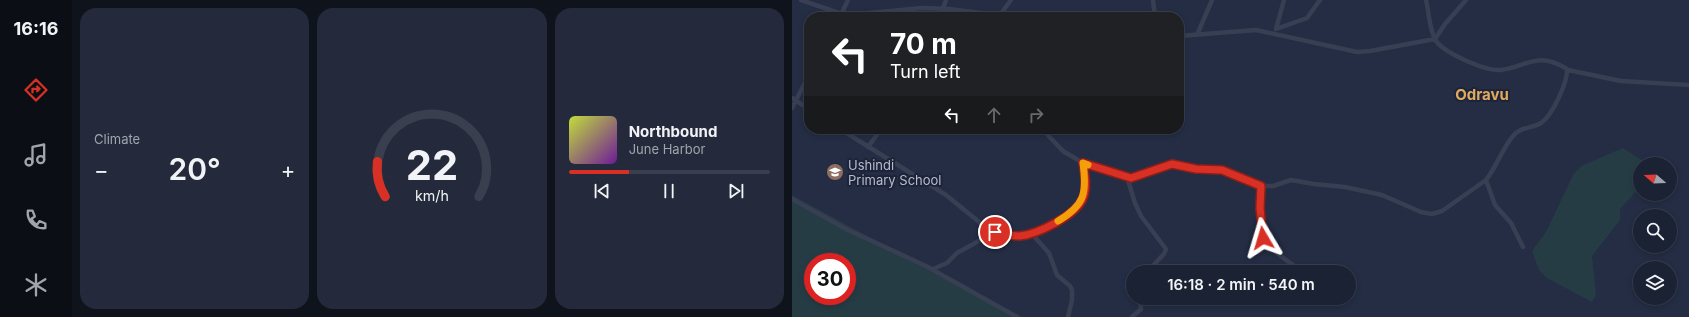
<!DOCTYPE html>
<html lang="en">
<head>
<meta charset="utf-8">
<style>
	:root { --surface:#1b2233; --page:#242a3b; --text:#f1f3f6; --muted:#a0a4ac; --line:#393f4e; --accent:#d93025 }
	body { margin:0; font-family:Inter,sans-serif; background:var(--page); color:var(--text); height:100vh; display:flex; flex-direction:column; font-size:15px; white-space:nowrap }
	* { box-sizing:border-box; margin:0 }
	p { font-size:13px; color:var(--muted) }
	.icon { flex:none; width:22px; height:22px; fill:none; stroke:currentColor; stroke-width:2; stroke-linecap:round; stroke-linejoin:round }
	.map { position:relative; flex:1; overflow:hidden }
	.side { display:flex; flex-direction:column; gap:8px; padding:8px; background:#0f131c; width:720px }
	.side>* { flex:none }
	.top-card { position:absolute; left:12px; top:12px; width:380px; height:122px; border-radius:16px; box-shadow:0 2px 6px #0003,0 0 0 1px var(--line); background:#202124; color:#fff; overflow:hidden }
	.needle { width:26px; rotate:289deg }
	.controls { position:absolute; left:841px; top:157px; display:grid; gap:8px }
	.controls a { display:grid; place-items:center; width:44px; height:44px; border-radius:50%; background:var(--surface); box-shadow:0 2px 6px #0003,0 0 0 1px var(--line); font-size:20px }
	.speed { position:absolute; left:12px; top:253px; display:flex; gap:8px; font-size:20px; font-weight:700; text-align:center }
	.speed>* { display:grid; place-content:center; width:52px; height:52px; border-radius:50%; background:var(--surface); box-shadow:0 2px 6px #0003,0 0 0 1px var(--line); line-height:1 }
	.speed .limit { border:6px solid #d22; background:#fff; color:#111 }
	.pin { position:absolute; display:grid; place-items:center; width:34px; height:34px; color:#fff; margin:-17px; border:2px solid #fff; border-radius:50%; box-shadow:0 1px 4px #0007 }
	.me { position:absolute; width:44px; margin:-22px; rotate:353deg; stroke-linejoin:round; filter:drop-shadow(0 0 3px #0008) }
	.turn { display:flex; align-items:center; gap:14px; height:84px; padding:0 20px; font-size:18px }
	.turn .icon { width:52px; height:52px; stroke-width:2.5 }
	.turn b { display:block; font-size:28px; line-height:34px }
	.lanes { display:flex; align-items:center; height:38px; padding:0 20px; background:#0003; justify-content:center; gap:20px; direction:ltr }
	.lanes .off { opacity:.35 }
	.big { font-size:30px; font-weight:600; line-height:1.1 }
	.side .card { flex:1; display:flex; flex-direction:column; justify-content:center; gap:6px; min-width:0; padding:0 14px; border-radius:16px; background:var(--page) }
	.side .dial { align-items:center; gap:0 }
	.dial svg { height:104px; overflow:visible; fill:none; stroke:var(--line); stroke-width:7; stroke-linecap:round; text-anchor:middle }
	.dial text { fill:var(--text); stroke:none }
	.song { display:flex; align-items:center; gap:12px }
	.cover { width:48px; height:48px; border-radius:6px; background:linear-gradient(135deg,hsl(70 70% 55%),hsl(280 70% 35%)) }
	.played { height:4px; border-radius:2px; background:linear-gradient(90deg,var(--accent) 30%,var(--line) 30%) }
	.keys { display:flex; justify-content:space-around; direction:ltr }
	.heat { display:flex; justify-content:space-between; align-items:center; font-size:22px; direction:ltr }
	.side .tiles { flex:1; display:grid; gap:8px; grid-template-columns:repeat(3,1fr) }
	.trip { position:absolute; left:334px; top:265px; width:230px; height:40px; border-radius:20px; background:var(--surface); box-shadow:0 2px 6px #0003,0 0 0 1px var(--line); font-weight:600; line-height:40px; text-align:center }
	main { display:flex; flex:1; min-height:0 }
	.tab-bar { display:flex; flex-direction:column; width:72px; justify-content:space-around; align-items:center; background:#0b0e14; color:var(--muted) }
	.tab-bar .icon { width:28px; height:28px }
	.tab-bar .selected { color:var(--accent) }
	.tab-bar b { font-size:18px; color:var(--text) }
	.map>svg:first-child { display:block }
</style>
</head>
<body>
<main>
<nav class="tab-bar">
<b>16:16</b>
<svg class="icon selected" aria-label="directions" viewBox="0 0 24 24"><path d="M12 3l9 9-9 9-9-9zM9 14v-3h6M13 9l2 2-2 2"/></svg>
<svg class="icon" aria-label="music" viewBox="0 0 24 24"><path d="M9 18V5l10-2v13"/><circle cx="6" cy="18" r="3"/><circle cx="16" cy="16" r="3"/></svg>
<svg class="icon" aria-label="phone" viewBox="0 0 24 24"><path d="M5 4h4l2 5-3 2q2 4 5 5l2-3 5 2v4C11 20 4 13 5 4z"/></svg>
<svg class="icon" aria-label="climate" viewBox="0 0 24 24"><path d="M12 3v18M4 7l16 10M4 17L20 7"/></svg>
</nav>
<section class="side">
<div class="tiles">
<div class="card"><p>Climate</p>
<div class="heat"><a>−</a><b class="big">20°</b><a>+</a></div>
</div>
<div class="card dial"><svg viewBox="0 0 100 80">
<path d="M14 69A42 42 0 1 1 86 69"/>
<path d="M14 69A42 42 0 0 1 8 42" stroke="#d93025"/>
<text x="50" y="56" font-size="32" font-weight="700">22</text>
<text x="50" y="72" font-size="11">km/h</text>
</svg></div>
<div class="card">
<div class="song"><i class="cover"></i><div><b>Northbound</b><p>June Harbor</p></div></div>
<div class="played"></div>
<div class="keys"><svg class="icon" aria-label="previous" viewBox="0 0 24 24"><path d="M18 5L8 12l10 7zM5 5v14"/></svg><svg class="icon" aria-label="pause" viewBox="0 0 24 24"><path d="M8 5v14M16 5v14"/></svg><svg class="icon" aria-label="next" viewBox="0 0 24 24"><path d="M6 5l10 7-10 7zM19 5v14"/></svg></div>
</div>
</div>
</section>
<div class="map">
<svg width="897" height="317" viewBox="0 0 897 317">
	<rect width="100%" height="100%" fill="#242d44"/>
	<!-- green -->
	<path fill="#263c45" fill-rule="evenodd" d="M831,148L851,161V164H848V187L828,209V220L800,256L804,295L800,302L755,278L747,270L740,251L754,232L782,173L791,165Z
		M0,195L97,248L231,317H0ZM21,262H55V296H21Z"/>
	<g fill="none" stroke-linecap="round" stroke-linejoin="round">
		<!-- minor -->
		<path stroke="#383f53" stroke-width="4.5" d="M9,0L50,14H67L130,8L157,9L222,17
			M361,0L363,17
			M634,0C637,12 637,28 643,39C649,52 693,71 708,70C735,67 745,50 775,69C776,82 760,116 749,123C740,129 729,126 721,136C710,149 705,166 694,180L703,205L719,223L731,247
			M151,8L154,0
			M208,15L219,0
			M48,17L56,0
			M155,17L157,9
			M484,29L515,18L528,0
			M484,29L492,0
			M405,35L420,0
			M387,36L464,30L565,52L578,51L643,39L653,24L674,0
			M776,70L829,81L897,85
			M0,98L17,109
			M0,108L17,75
			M48,129L154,195L197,230L220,235L228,236L256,226L267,221L286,205L293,192L291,163L271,151L250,129
			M76,147L89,129
			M291,163L339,178L380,164L404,169L430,171L469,186H481L499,180L522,184L553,187L590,195L629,212L640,214L650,211L694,180
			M335,177L343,203L349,216L374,249L372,254L355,272
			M469,186C468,201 464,224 471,238C477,250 500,264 511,272
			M0,199L54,229L134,266L225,317
			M239,233L257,253L265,275L278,286L280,290V300L276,317
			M141,269L155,263L165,253L203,232
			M340,317L349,309L348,298"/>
	</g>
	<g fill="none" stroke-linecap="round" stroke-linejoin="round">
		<!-- route casing -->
		<g stroke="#8d1f18" stroke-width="10">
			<path id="route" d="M203,232C211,234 220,236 228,236C246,234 282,216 290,200C296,189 293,175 291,163L339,178L380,164L404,169L430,170L469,186L468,208L471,238"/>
		</g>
		<!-- route -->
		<use href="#route" stroke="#d93025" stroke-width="7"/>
		<!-- slow -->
		<path stroke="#f59e0b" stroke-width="7" d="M266,221C293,205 295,193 291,163L296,165"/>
	</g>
	<!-- icons -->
	<defs>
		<g id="school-disc" transform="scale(0.9)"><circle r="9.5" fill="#8d6e63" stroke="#1d2439"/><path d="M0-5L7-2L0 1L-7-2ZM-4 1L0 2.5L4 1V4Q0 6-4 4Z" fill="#fff"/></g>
	</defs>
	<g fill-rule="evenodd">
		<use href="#school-disc" x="43" y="172"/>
	</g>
	<g text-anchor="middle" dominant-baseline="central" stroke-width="4" stroke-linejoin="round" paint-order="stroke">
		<!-- poi labels -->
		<g font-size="13" fill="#b6bbcd" stroke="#1d2439" text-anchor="start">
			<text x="56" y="165">Ushindi<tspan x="56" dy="15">Primary School</tspan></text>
		</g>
		<!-- quarter labels -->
		<g font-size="15" font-weight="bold" fill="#e0aa5e" stroke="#1d2439">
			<text x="690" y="94">Odravu</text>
		</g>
	</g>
</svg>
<div class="controls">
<a><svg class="needle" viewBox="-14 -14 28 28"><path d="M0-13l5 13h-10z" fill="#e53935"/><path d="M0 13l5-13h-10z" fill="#a0a4ac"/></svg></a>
<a><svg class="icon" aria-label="search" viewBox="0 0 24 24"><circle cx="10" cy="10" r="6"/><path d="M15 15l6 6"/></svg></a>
<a><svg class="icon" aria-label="layers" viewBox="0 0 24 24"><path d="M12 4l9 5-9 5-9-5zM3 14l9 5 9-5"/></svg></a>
</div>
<div class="speed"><div class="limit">30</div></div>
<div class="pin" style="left:203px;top:232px;background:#d93025"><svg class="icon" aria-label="arrive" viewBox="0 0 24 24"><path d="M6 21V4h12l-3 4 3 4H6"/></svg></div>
<svg class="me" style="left:471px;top:238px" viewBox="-20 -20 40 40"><path d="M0-17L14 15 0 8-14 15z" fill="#d93025" stroke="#fff" stroke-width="4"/></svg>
<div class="trip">16:18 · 2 min · 540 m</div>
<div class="top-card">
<div class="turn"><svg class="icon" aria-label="left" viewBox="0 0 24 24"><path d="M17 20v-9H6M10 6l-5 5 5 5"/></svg><div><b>70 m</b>Turn left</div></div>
<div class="lanes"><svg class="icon" aria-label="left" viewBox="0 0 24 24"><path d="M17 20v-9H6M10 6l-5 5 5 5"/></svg><svg class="icon off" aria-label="ahead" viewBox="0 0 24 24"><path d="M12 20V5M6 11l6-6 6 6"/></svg><svg class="icon off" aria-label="right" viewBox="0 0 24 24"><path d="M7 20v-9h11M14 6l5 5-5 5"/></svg></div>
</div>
</div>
</main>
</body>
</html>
